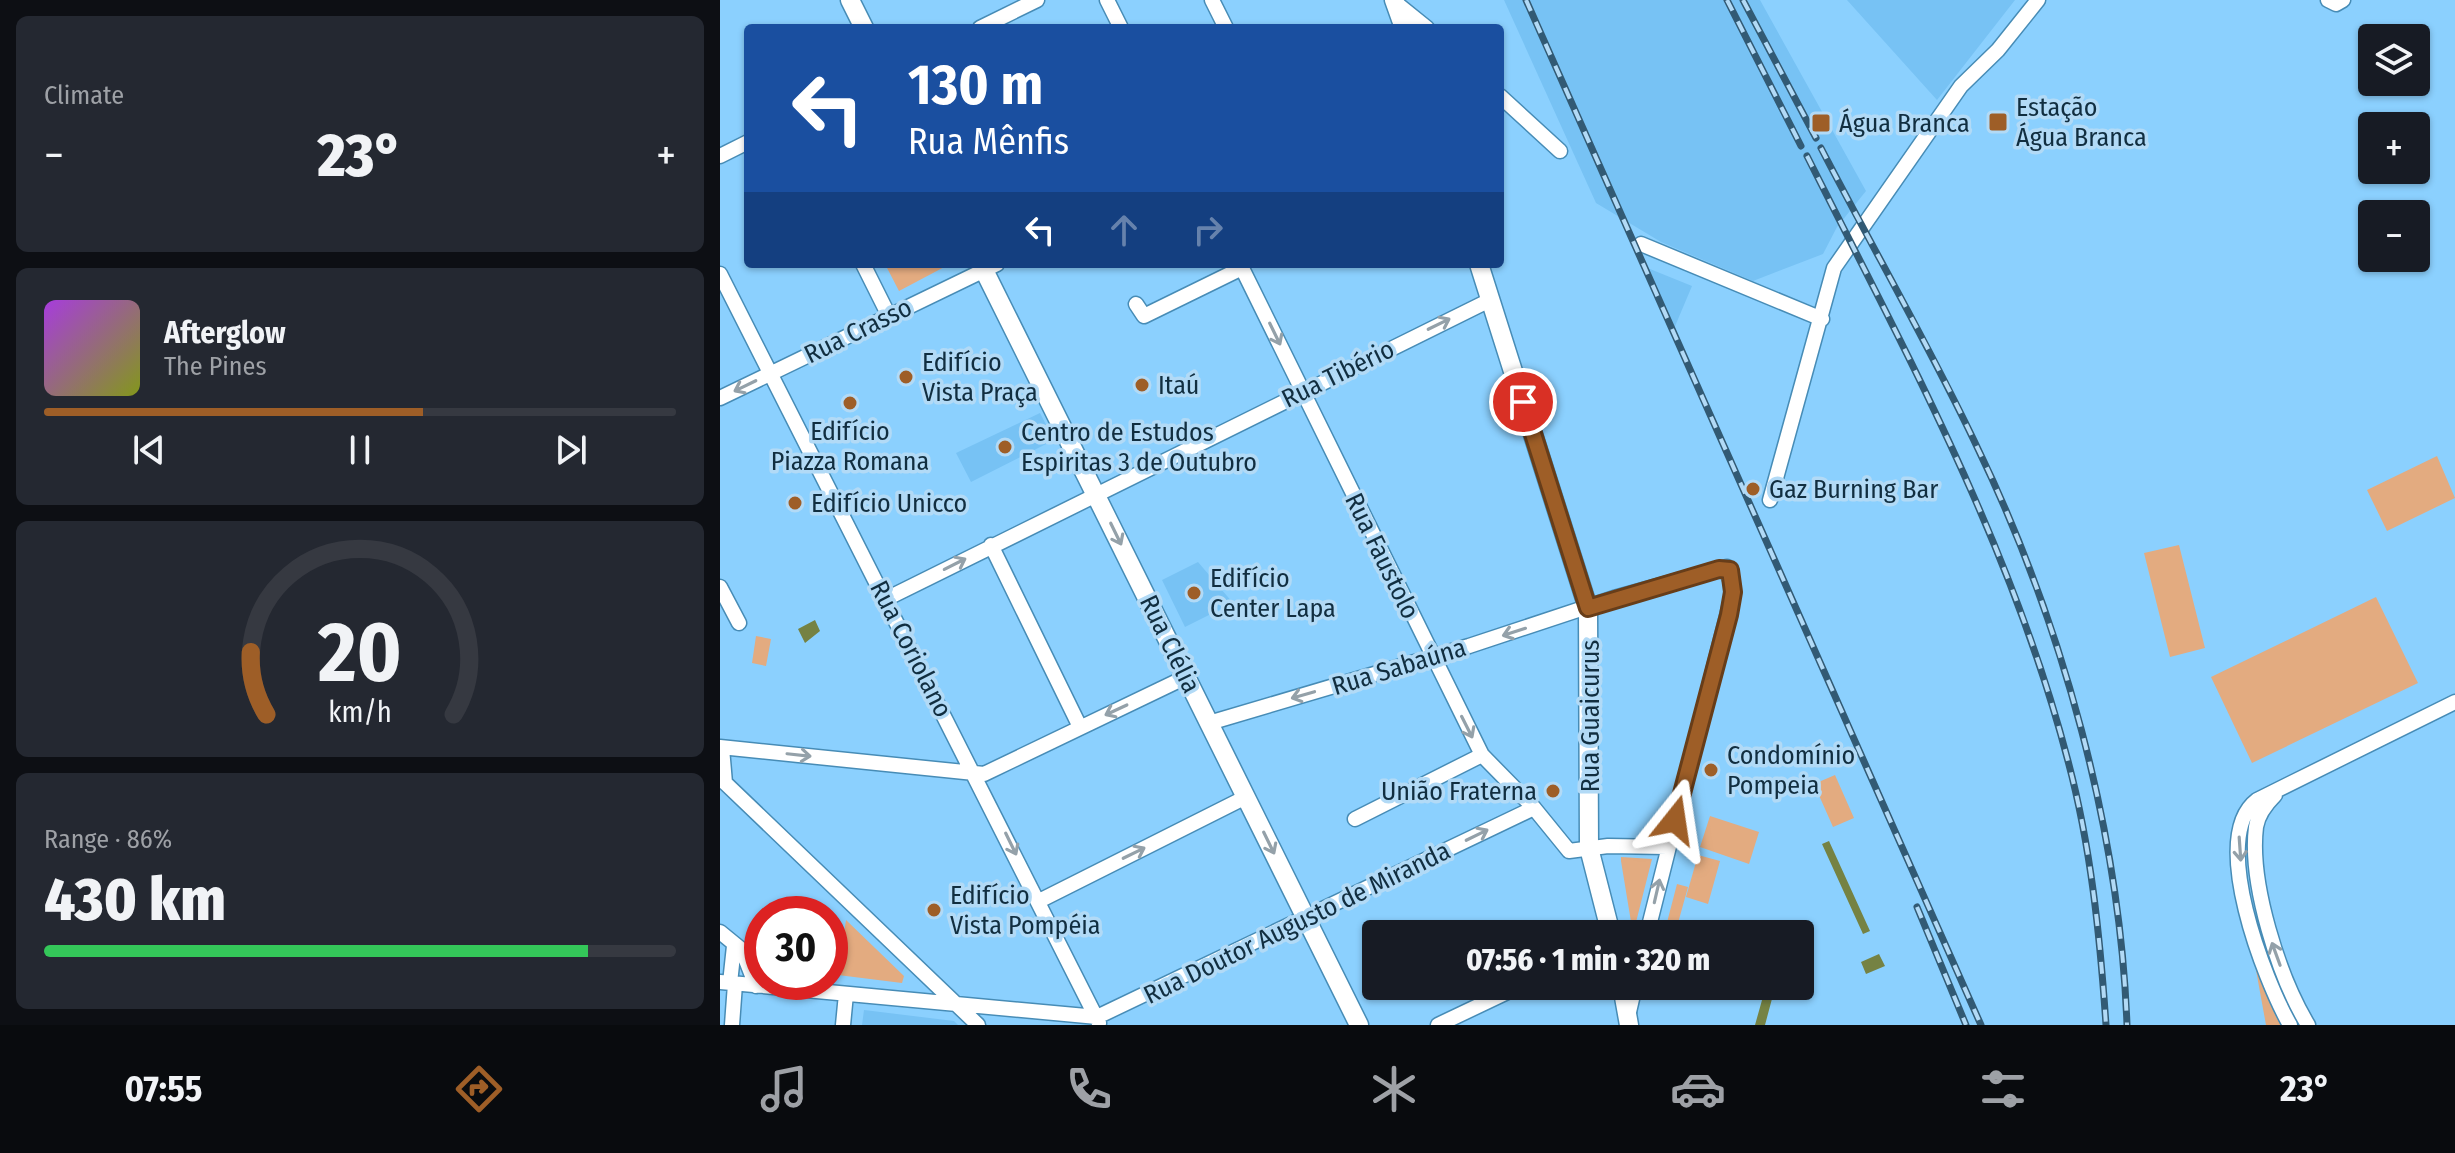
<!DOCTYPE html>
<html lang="en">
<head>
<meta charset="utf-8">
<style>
	:root { --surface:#171b24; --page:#242831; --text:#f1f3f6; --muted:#9ea1a6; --line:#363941; --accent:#9e5e27 }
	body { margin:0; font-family:"Fira Sans Condensed",sans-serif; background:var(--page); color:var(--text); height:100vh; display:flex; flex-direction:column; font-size:30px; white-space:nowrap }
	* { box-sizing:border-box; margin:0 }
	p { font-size:26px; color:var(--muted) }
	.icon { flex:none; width:44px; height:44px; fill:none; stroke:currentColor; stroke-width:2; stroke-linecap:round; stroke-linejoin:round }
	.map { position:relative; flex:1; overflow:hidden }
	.sheet { display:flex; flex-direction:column; gap:16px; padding:16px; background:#0d0f14; width:720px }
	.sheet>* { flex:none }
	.guide { position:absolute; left:24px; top:24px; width:760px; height:244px; border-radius:8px; box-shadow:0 2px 6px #0004; background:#1a4fa0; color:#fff; overflow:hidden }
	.controls { position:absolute; left:1638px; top:24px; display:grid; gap:16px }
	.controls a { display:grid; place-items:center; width:72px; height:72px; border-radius:8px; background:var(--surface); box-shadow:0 2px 6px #0004; font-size:40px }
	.speed { position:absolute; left:24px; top:896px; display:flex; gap:16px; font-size:40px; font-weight:700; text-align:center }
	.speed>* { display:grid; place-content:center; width:104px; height:104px; border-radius:50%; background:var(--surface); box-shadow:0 2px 6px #0004; line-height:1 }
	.speed .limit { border:12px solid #d22; background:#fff; color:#111 }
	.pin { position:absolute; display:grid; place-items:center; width:68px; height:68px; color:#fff; margin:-34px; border:4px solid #fff; border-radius:50%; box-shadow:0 2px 8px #0007 }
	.me { position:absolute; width:88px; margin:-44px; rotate:15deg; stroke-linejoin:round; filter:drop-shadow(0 0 6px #0008) }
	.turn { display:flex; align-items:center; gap:28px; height:168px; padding:0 32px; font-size:36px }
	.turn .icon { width:104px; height:104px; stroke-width:2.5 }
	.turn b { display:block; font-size:56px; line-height:68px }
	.lanes { display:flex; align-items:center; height:76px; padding:0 32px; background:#0003; justify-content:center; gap:40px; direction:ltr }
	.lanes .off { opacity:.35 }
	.big { font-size:60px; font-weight:800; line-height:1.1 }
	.sheet .widget { flex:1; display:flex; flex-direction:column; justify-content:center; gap:12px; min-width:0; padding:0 28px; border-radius:12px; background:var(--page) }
	.sheet .dial { align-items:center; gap:0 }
	.dial svg { height:208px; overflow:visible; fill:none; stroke:var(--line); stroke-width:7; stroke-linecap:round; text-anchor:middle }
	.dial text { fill:var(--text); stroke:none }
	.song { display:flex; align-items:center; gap:24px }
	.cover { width:96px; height:96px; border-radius:12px; background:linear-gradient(135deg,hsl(280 70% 55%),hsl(70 70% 35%)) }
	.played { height:8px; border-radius:4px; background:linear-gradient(90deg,var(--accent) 60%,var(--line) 60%) }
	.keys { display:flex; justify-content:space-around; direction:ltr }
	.heat { display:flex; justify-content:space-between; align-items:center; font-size:44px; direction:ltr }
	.charge { height:12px; border-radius:6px; background:linear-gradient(90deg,#34c759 86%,var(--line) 0) }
	.trip { position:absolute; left:642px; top:920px; width:452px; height:80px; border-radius:8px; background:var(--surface); box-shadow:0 2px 6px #0004; font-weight:800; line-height:80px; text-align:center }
	.dock { display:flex; height:128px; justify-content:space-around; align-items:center; background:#090b0e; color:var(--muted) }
	.dock .icon { width:56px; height:56px }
	.dock .selected { color:var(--accent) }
	.dock b { font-size:36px; color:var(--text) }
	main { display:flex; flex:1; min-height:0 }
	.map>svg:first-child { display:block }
</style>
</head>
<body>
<main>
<section class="sheet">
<div class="widget"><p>Climate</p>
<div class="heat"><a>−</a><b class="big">23°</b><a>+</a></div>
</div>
<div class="widget">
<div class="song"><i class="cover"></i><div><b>Afterglow</b><p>The Pines</p></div></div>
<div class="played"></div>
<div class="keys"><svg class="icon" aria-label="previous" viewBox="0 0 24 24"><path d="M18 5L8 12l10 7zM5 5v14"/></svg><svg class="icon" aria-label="pause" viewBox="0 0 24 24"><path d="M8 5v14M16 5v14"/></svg><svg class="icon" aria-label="next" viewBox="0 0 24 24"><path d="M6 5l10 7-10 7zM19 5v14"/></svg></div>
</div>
<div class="widget dial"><svg viewBox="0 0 100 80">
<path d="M14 69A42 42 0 1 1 86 69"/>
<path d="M14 69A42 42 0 0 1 8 45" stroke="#9e5e27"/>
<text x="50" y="56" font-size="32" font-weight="700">20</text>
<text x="50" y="72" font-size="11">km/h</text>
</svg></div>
<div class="widget"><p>Range · 86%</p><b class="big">430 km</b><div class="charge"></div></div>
</section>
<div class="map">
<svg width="1735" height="1025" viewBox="0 0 1735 1025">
	<rect width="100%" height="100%" fill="#8bd0fe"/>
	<!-- built -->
	<path fill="#77c2f4" d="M784,0H1040L1146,191L1117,227L1103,254L1033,281L941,242L876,203Z
		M1127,0H1295L1217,100Z
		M925,267L972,286L953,331Z
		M320,413L334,440L251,482L236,453Z
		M478,562L513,603L465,627L442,580Z
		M144,1010L234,1021L238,1025H142Z"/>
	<!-- green -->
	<path fill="#e3ab80" d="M165,264H230L179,291Z
		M1717,456L1735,498L1667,531L1647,490Z
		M1459,545L1485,648L1450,657L1424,553Z
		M1656,597L1698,683L1532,763L1491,677Z
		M36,636L51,639L46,666L32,663Z
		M1115,775L1134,818L1113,827L1094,784Z
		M990,816L1039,832L1029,864L980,847Z
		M978,855L1000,861L988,904L966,897Z
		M901,857L932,859L913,934L901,861Z
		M957,884L968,887L955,934H944Z
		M126,920L184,976L182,983L118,975Z
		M1534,959L1566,1025H1546Z"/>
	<!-- water -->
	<path fill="#758243" d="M95,620L100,631L85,643L78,629Z
		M1109,841L1150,931L1143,934L1102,844Z
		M1159,954L1165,966L1146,974L1141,962Z
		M1044,993L1053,995L1045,1025H1035Z"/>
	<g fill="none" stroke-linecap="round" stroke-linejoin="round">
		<!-- minor casing -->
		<g stroke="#478cb6" stroke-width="17">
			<path id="minor" d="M387,0L401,28
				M492,0L506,28
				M1608,0L1616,4L1623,0
				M676,3L707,28
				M260,28L317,0
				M780,96L840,151
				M0,156L28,142
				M921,244L1102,319
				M143,264L169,316
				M520,264L762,755L814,808L849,851L888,846L947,847
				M0,274L379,1023
				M416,304L424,316L522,268
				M0,398L277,264
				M1050,500L1114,268L1241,86L1278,50L1318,0
				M271,545L360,727
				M0,587L19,623
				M166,599L770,300
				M489,723L749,646L894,598L1007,567L1013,592L927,934
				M0,747L264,774L466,677
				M2,748L5,783
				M0,778L258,1025
				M1555,795C1546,804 1538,814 1536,827C1529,883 1559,977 1588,1025
				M635,819L762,755
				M319,901L526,797
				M0,932L22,950L36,986
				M0,982L377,1017L814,808
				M10,983L14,946
				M909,1012L915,986
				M12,1025L15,984
				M123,1025L126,994
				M718,1025L800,986
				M1570,1025C1545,981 1488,837 1537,800L1735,702"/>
		</g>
		<!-- major casing -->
		<g stroke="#478cb6" stroke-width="21">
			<path id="major" d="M130,0L144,28
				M674,0L684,28
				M261,264L639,1025
				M759,264L868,608L869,848L891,934
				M902,986L909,1025"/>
		</g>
		<!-- minor -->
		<use href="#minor" stroke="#fff" stroke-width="14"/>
		<!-- major -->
		<use href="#major" stroke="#fff" stroke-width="18"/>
		<!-- rail casing -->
		<g stroke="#325a74" stroke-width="7">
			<path id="rail" d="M806,0L1261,1025
				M1007,0L1081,146
				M1023,0L1096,138
				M1101,148C1153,249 1210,347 1258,449C1342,623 1400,832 1407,1025
				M1087,156C1186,353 1292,546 1348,761C1371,847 1380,937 1386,1025
				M1197,907L1246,1025"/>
		</g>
		<!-- rail -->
		<use href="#rail" stroke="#b2daf6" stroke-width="4" stroke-dasharray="12" stroke-linecap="butt"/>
	</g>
	<!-- one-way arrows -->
	<defs><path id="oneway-shaft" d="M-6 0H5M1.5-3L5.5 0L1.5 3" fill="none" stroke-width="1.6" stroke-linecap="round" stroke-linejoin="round" transform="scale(2)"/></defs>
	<g stroke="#94a1a9">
		<use href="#oneway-shaft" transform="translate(719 324) rotate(-26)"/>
		<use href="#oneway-shaft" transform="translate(555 334) rotate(64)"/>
		<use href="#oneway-shaft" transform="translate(25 386) rotate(154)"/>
		<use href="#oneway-shaft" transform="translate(396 534) rotate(64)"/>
		<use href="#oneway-shaft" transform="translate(235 564) rotate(-27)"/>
		<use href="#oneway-shaft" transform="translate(794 632) rotate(162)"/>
		<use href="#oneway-shaft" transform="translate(583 695) rotate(164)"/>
		<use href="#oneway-shaft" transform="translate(396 710) rotate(155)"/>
		<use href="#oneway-shaft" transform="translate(747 727) rotate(63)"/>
		<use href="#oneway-shaft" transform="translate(79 755) rotate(6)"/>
		<use href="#oneway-shaft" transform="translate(757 835) rotate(-26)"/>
		<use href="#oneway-shaft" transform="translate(549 843) rotate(64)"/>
		<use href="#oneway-shaft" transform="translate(291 844) rotate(64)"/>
		<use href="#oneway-shaft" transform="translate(1520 849) rotate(86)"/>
		<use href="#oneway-shaft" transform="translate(414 853) rotate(-26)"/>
		<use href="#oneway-shaft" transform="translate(937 891) rotate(-77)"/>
		<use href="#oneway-shaft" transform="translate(1556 954) rotate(-110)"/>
	</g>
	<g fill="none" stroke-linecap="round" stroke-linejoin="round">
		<!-- route casing -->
		<g stroke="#673d19" stroke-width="20">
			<path id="route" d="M803,402L868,608L999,569L1010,570L1013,592L1009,615L955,820"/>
		</g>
		<!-- route -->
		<use href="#route" stroke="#9e5e27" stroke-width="14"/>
	</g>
	<!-- markers -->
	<g fill="#9e5e27" stroke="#b2daf6" stroke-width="3">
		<rect x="1268" y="112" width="20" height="20" rx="4"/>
		<rect x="1091" y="113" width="20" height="20" rx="4"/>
		<circle cx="186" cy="377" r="8"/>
		<circle cx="422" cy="385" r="8"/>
		<circle cx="130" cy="403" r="8"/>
		<circle cx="285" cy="447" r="8"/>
		<circle cx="1033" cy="489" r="8"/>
		<circle cx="75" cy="503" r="8"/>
		<circle cx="474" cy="593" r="8"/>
		<circle cx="991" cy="770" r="8"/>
		<circle cx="833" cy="791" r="8"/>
		<circle cx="214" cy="910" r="8"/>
	</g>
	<g text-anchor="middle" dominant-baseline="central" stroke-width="7" stroke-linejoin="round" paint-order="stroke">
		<!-- poi labels -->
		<g font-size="26" fill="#112e40" stroke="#b2daf6" text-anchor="start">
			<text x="1296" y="107">Estação<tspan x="1296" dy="30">Água Branca</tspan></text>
			<text x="1119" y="123">Água Branca</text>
			<text x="202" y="362">Edifício<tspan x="202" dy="30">Vista Praça</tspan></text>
			<text x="438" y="385">Itaú</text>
			<text x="130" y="431" text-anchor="middle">Edifício<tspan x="130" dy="30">Piazza Romana</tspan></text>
			<text x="301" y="432">Centro de Estudos<tspan x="301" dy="30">Espiritas 3 de Outubro</tspan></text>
			<text x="1049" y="489">Gaz Burning Bar</text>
			<text x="91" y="503">Edifício Unicco</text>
			<text x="490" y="578">Edifício<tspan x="490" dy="30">Center Lapa</tspan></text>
			<text x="1007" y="755">Condomínio<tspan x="1007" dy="30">Pompeia</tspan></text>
			<text x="817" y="791" text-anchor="end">União Fraterna</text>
			<text x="230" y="895">Edifício<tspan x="230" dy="30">Vista Pompéia</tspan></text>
		</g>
		<!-- street labels -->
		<g font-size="26" fill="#112e40" stroke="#b2daf6">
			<text transform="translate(138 331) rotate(-26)">Rua Crasso</text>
			<text transform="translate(618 374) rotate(-26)">Rua Tibério</text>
			<text transform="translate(662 556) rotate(64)">Rua Faustolo</text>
			<text transform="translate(450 644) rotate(64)">Rua Clélia</text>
			<text transform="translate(191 649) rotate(63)">Rua Coriolano</text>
			<text transform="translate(679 667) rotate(-17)">Rua Sabaúna</text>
			<text transform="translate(870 716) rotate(-90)">Rua Guaicurus</text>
			<text transform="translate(577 923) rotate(-26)">Rua Doutor Augusto de Miranda</text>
		</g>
	</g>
</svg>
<div class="controls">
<a><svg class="icon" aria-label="layers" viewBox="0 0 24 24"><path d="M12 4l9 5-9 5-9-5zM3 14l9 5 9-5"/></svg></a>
<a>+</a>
<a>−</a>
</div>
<div class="speed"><div class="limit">30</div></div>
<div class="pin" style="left:803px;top:402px;background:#d93025"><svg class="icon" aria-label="arrive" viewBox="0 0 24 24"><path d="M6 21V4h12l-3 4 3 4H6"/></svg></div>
<svg class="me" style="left:955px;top:820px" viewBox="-20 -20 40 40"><path d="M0-17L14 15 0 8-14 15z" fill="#9e5e27" stroke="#fff" stroke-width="4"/></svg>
<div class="trip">07:56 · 1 min · 320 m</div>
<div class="guide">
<div class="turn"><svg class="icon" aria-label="left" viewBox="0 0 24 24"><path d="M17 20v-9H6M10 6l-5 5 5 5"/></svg><div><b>130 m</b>Rua Mênfis</div></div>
<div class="lanes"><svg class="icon" aria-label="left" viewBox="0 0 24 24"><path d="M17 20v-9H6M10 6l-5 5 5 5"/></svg><svg class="icon off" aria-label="ahead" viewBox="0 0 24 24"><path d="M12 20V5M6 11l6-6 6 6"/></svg><svg class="icon off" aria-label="right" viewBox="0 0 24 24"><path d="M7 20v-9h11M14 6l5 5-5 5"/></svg></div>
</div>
</div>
</main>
<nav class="dock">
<b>07:55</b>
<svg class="icon selected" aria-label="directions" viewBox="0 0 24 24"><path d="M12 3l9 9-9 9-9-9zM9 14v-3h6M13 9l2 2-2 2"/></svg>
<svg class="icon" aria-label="music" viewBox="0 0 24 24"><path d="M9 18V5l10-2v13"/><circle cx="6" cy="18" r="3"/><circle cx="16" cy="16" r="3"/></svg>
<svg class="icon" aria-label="phone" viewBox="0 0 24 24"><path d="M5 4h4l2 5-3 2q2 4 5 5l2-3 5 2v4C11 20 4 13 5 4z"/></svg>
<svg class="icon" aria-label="climate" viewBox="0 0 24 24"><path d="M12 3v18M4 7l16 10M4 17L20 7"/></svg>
<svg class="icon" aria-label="car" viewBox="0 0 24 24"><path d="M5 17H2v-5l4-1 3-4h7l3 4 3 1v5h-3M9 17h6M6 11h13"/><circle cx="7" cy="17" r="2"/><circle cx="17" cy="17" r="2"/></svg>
<svg class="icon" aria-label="filters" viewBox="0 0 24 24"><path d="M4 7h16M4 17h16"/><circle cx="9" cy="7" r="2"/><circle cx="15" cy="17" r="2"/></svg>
<b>23°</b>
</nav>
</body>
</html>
